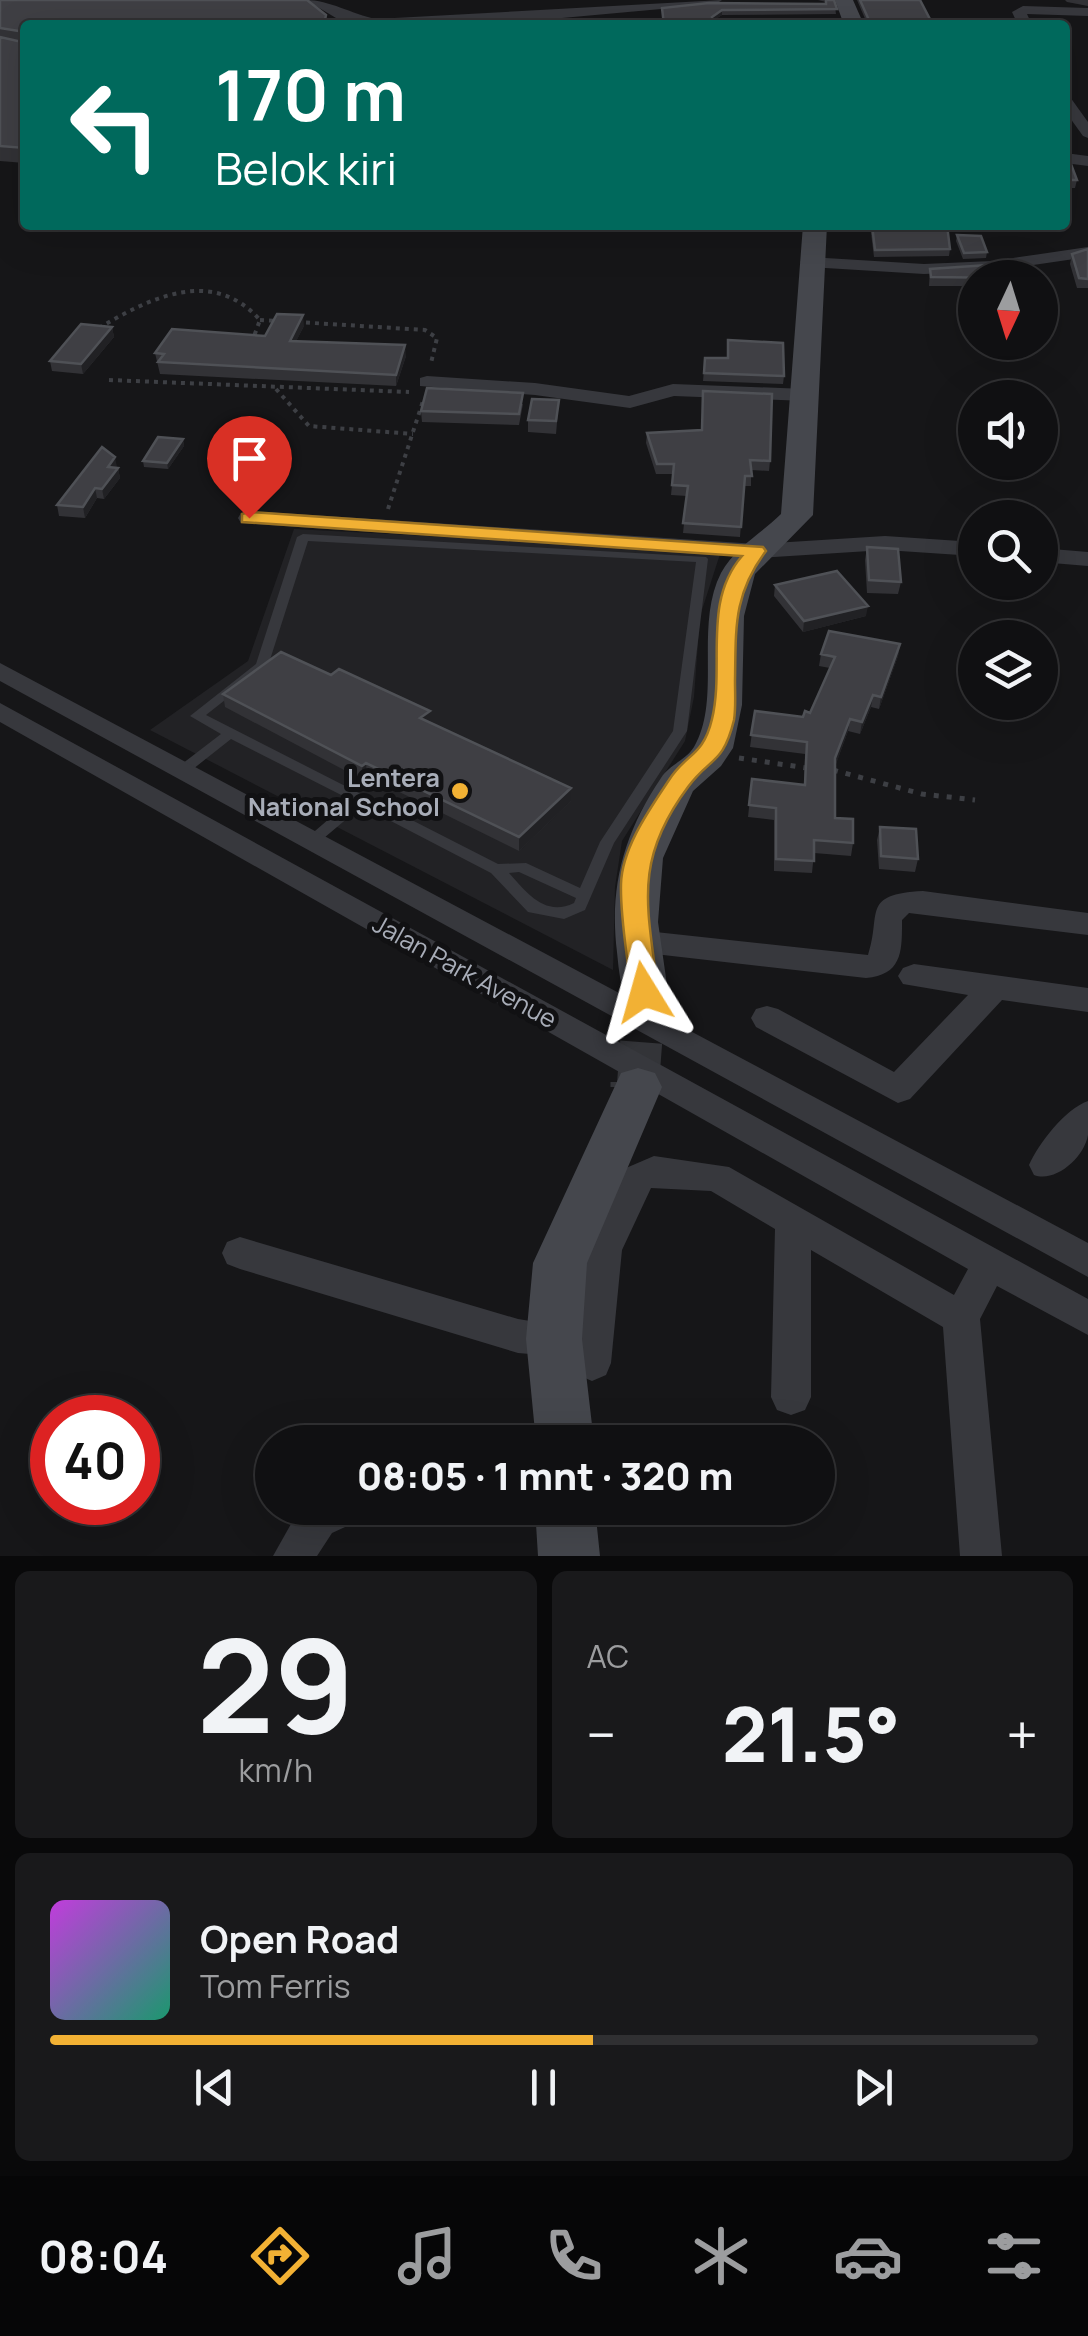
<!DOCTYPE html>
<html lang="id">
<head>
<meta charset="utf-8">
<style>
	:root { --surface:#101012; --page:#19191b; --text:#f1f3f6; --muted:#9c9d9f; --line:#303032; --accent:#f2b134 }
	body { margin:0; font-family:Manrope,sans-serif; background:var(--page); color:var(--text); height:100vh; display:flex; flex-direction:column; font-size:38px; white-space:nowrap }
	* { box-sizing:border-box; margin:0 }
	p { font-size:32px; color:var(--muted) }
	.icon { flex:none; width:55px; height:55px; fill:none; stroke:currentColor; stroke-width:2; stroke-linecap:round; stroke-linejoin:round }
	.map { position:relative; height:1556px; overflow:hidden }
	.drawer { display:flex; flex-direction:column; gap:15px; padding:15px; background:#09090a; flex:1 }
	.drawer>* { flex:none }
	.banner { position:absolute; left:20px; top:20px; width:1050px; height:210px; border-radius:10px; box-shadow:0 10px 40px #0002,0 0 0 2px var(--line); background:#00695c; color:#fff; overflow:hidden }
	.needle { width:65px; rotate:184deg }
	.controls { position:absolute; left:958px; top:260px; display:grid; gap:20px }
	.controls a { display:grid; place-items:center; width:100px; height:100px; border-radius:50%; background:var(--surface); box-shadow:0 10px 40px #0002,0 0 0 2px var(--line); font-size:50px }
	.speed { position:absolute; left:30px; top:1395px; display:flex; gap:20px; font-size:50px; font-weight:700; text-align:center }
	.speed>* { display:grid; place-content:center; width:130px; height:130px; border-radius:50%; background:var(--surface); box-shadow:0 10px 40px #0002,0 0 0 2px var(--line); line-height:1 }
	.speed .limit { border:15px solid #d22; background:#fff; color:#111 }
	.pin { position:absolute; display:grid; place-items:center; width:85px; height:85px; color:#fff; margin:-102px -42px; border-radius:50% 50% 50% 0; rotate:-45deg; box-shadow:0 0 10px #0007 }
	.pin .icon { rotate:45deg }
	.me { position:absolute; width:110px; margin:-55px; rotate:352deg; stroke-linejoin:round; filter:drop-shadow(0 0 8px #0008) }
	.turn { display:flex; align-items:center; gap:35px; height:210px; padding:0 30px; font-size:45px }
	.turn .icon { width:130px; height:130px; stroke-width:2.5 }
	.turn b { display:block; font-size:70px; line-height:85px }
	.big { font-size:75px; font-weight:800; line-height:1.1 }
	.drawer .widget { flex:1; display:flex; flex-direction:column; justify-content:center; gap:15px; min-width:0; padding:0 35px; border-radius:15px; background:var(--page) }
	.drawer .dial { align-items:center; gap:0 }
	.dial b { font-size:130px; line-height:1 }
	.song { display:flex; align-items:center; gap:30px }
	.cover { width:120px; height:120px; border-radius:15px; background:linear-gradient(135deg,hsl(290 70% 55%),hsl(160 70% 35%)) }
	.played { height:10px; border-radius:5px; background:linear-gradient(90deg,var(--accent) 55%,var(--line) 55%) }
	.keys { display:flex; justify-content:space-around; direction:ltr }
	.heat { display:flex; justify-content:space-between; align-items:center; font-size:55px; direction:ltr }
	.drawer .tiles { flex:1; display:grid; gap:15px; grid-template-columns:1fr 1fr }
	.widget:last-child { grid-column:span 2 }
	.trip { position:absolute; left:255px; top:1425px; width:580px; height:100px; border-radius:50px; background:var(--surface); box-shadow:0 10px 40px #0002,0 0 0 2px var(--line); font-weight:800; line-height:100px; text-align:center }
	.tab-bar { display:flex; height:160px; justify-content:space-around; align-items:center; background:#060607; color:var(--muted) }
	.tab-bar .icon { width:70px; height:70px }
	.tab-bar .active { color:var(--accent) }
	.tab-bar b { font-size:45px; color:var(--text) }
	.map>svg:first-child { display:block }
</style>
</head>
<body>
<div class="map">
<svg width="1088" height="1556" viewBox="0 0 1088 1556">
	<rect width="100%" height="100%" fill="#161618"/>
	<!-- built -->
	<path fill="#222225" d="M294,529L721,551L700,616L694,697L685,741L622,841L615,887L613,970L150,730L248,661Z"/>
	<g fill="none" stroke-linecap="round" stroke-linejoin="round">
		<!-- secondary-tunnel-far1 -->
		<path stroke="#333438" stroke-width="42" stroke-dasharray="42 21" stroke-linecap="butt" d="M638,1084L645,992"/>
		<!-- secondary-tunnel -->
		<path stroke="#333438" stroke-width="55" stroke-dasharray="55 28" stroke-linecap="butt" d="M638,1087V1082"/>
		<!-- path-far1 -->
		<path stroke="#3d3f44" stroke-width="4" stroke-dasharray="4 5" stroke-linecap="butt" d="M260,320L276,321
			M297,322L425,330L437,338L431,363
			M99,328C151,297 213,267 260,320L253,339
			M109,380L409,392
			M276,389L309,426L413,434
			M388,509L423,401"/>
		<!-- path -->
		<path stroke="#3d3f44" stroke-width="5" stroke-dasharray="5 8" stroke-linecap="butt" d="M739,758L807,768
			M833,770L922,794L975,800"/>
		<!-- lane -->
		<path fill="#37383d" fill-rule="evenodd" d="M303,534L706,557L708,559L687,731L614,843L585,910L564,919L528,912L491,873L362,806L318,843H308L306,840L308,837L351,800L231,739L188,773H178L176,770L178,767L221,734L190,716L256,664L297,537ZM308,541L696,562L673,731L600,842L580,888L526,863L498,864L206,715L268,666ZM519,872L576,898L574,903C545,917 527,893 509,873Z"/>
		<!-- street -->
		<path fill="#37383d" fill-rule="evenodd" d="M306,0C329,0 352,14 376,19L722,0L716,4L540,20L367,25L336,18Z
			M1023,6L1088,8V16L1027,14L1032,25H1018L1012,12Z
			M857,18V24L852,25L722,23L729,19Z
			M1065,96L1070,97L1088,122V138L1083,136L1065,111Z
			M1065,153L1088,156V166L1065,163Z
			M1088,247V257L993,271L924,274L809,267L800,262L809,257L924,264L993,261Z
			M427,376L535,383L629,396L673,384L806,389L816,395L806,401L674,396L630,408L535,395L420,386V378Z
			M249,511L757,544L885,536L975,542V556L885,550L757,558L241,523L238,518L241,513Z
			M1040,548L1088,552V566L1040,562Z
			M0,663L1088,1243V1277L0,681Z
			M0,703L1088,1299V1335L997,1286L980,1319L1002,1556H960L943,1327L811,1250V1397L805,1410L791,1415L777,1410L771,1397L775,1229L711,1191L651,1188L622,1250L611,1363L606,1375L592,1381L578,1375L573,1363L586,1250L626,1168L654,1156L729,1167L954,1295L968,1269L0,722Z
			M923,891L1088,913V935L909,913L902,920C902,950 903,975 866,978L637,952L626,949L622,941L626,933L637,930L868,955C882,914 860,894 923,891Z
			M914,964L1088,988V1012L1002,1000L910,1099L898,1103L756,1027L751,1018L756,1009L767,1006L778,1009L894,1072L968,995L903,984L898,976L903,968Z
			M1088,1101C1088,1112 1088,1125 1088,1135C1084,1158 1055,1183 1034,1175L1029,1165C1039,1143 1065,1109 1088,1101Z
			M240,1237L518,1319L567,1327L573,1339L567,1351L554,1356L518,1353L240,1269L227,1264L222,1253L227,1242Z
			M300,1508H362L356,1522L332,1533L317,1556H273Z"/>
		<!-- secondary -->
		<path fill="#45474d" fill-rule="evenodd" d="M835,0H853L864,25H844Z
			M803,225H827L813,515L755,574L744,616L742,705L733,748L721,766L693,791L663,858L658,922L668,992L661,1004L645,1009L629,1004C620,988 619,971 617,952C609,887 624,833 661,778C669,765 686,760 694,747C722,699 694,626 721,573C735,547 761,534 781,514Z
			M638,1068L655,1073L662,1087L587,1263L582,1339L594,1442H536L526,1339L533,1263L621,1073Z
			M535,1508H595L600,1556H538Z"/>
	</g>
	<!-- wall -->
	<path fill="#323236" d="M0,0L25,25V163L0,161Z
		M818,0H834L836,14L722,15L714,20L865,24L866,21L857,0H920L933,25H663L662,8L826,4V2Z
		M1065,0H1088V6L1067,2Z
		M1065,157L1077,180L1075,188H1065Z
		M870,225H947L950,249L949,256L874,257Z
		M957,235L987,252L986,258L963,259L956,241Z
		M1088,249V288H1077L1070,264L1072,254Z
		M930,269L975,278V286H929Z
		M304,326L296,341L406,356L396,386L160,374L155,353L265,336Z
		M112,327L114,337L83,374L52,371L50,361Z
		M705,358L784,376L783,384L703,381Z
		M559,400L556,434L528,432V420Z
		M523,404L519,425L422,422L421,411Z
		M647,433L770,461L769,471L751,470V486H744L740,537L683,533L687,496L671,495L673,474H656L646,443Z
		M183,439L184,446L168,469L144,467L143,461Z
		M117,467L116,468H118L120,478L104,499L97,498L85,518L59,516L57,505Z
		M867,547L901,582L898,594L867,593L865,560Z
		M775,585L866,616L803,632L774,596Z
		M900,644L898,656L879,709L871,707L860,734L848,731L835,766V818L853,843L851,856L814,853L812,873L774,871V820L748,817L752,779L804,785L805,754L750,747L755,711L803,717L810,713L830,668L819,666L821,654Z
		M223,694L571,788V801L519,851L367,776L363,780L225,707Z
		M880,827L918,859L915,872L879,869L877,840Z"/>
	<!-- shaded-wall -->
	<path fill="#212124" d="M722,10V15L711,22L712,17Z
		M303,315L304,326L291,351L290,341Z
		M112,327L114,337L83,374L81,364Z
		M405,345L406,356L396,386V375Z
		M183,439L184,446L168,469L167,463Z
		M115,457L117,467L110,477L108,467Z
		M118,468L120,478L104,499L102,489Z
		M95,488L97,498L85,518L83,507Z
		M868,606L866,616L803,632L804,621Z
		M900,644L898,656L879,709L881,697Z
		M873,695L871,707L860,734L862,722Z
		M430,711V724L420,718Z
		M850,719L848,731L834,770L835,758Z
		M366,763L367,776L363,780L362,766Z
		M571,788V801L519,851V837Z"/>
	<!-- building -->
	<path fill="#3f3f44" stroke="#4f5156" stroke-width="2.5" d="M0,0H307L326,15L324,25H25V32L0,28Z
		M826,0H834L837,9L722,10L712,17L715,22L865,24L868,18L860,0H920L933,25H664L662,8L709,3L826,4Z
		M25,32V148L0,146V37L22,42Z
		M1065,157L1069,159L1077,180H1065Z
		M872,225H947L950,249L875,250Z
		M957,235L981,236L987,252L964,253Z
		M1088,249V279L1079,278L1072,254Z
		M1017,263L1024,278L931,277L930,269Z
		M277,314L303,315L290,341L405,345L396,375L158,362L164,354L155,353L172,329L265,336Z
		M81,324L112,327L81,364L50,361Z
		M728,340L783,343L784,376L704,373L705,358H728Z
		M427,388L523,393L519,414L421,411Z
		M703,391L772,394L770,461L750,460L752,476H745L741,527L683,523L688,486L672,485L674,464H657L647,433L702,430Z
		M532,399L559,400L556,421L528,420Z
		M158,437L183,439L167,463L143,461Z
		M102,447L115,457L108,467L118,468L102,489L95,488L83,507L57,505Z
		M867,547L898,549L901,582L869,580Z
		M837,571L868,606L804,621L775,585Z
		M829,631L900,644L881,697L873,695L862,722L850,719L835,758V818L853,819V843L814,840V861L776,859V808L749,805L752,779L805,785L807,742L751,735L755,711L803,717L805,711L810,713L835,657L821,654Z
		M281,652L331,675L339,669L430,711L420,718L571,788L519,837L366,763L362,766L223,694Z
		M880,827L916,829L918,859L881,856Z"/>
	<!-- route -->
	<path fill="#f2b134" stroke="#9d7322" stroke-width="2.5" d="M249,512L763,547L766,551C733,595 736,628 735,681C735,694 736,708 734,720C723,765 710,757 688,787C632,862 648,907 658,992L654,999H635L631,992C628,957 620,919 621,884C622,848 649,810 669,780C686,753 703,757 712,719C725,665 702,602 742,556L242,522V514Z"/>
	<!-- markers -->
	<circle fill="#f2b134" stroke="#111113" stroke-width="4" cx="460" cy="791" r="10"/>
	<g text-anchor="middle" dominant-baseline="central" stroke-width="10" stroke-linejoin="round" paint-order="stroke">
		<!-- poi labels -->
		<g font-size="25" font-weight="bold" fill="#a8adb8" stroke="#111113" text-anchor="end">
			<text x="440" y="777">Lentera<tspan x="440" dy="29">National School</tspan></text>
		</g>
		<!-- street labels -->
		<g font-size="25" fill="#a8adb8" stroke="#111113">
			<text transform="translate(465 971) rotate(29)">Jalan Park Avenue</text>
		</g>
	</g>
</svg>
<div class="controls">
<a><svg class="needle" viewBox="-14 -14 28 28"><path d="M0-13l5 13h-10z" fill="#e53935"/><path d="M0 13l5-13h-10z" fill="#9c9d9f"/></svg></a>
<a><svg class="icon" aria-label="sound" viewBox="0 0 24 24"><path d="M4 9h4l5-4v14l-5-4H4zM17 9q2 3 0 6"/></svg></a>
<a><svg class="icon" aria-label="search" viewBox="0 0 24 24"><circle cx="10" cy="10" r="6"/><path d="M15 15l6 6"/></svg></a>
<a><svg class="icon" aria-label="layers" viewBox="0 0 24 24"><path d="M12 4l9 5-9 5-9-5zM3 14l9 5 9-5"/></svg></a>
</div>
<div class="speed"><div class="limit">40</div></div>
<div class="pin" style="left:249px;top:518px;background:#d93025"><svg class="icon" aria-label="arrive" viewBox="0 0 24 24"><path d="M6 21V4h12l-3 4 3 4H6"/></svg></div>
<svg class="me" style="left:644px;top:992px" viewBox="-20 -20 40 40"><path d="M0-17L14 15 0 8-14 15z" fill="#f2b134" stroke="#fff" stroke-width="4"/></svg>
<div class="trip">08:05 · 1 mnt · 320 m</div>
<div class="banner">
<div class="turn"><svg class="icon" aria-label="left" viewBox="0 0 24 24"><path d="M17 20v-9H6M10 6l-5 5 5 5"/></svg><div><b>170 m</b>Belok kiri</div></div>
</div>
</div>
<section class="drawer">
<div class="tiles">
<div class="widget dial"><b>29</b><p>km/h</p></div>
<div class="widget"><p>AC</p>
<div class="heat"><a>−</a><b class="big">21.5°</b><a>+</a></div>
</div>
<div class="widget">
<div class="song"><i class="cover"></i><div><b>Open Road</b><p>Tom Ferris</p></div></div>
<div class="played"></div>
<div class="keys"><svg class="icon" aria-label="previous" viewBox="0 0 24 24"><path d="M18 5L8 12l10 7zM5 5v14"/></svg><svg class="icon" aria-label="pause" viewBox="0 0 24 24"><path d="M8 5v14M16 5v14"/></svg><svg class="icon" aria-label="next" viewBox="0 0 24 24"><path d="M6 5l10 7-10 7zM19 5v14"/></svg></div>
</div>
</div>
</section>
<nav class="tab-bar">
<b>08:04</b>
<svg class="icon active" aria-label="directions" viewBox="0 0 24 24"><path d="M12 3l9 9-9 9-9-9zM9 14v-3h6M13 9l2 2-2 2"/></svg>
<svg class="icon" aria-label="music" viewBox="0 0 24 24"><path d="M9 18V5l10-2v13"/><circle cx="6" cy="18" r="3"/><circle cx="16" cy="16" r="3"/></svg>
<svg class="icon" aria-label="phone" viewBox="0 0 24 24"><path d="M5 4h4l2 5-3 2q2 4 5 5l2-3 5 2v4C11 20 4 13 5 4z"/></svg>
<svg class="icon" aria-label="climate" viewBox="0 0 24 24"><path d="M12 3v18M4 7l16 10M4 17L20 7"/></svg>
<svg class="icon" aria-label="car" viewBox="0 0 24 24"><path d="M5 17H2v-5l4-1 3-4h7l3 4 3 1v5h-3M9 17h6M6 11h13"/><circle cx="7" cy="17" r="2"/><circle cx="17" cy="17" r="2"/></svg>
<svg class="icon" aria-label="filters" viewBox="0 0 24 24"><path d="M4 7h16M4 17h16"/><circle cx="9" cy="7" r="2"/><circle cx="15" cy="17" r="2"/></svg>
</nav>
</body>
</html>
